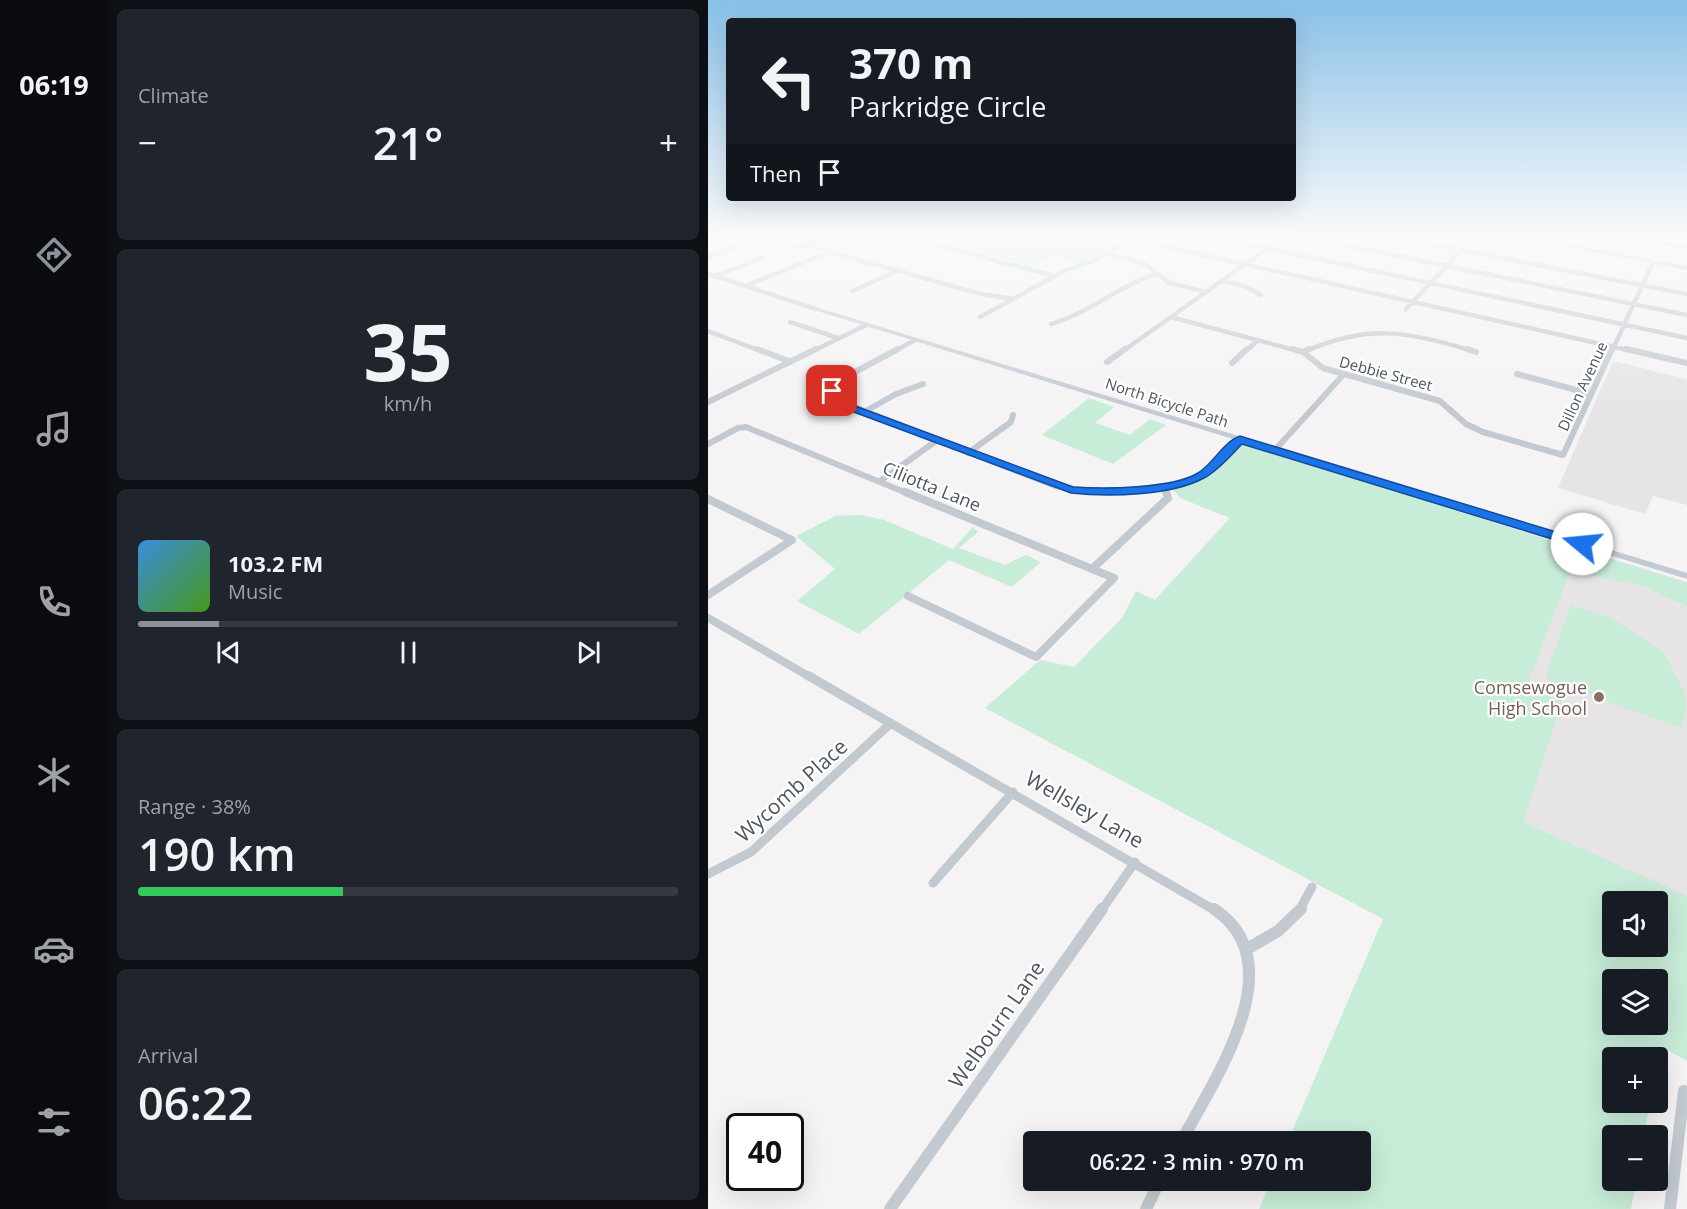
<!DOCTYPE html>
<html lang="en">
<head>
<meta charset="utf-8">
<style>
	:root { --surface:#171b24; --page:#20242c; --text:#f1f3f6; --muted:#9ea1a6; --line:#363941; --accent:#8c9099 }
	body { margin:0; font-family:"Open Sans",sans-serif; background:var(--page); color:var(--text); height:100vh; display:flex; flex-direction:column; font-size:22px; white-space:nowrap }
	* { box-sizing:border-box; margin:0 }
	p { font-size:20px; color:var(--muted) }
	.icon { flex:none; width:33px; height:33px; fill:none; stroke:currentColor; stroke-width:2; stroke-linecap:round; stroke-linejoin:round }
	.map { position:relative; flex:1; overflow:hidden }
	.panel { display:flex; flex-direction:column; gap:9px; padding:9px; background:#0d0f14; width:600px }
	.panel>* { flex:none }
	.guide { position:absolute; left:18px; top:18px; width:570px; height:183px; border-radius:6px; box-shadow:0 6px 24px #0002; background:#171b24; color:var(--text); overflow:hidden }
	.fabs { position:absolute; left:894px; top:891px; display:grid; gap:12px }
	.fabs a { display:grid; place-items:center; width:66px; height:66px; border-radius:6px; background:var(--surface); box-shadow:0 6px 24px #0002; font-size:30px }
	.speed { position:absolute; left:18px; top:1113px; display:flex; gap:12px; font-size:30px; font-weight:700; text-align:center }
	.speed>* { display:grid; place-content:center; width:78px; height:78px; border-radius:50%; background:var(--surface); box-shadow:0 6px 24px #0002; line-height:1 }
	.speed .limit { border:3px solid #111; border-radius:9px; background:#fff; color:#111 }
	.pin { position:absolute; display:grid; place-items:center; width:51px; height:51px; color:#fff; margin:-26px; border-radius:12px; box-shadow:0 3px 9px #0006 }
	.me { position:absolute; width:66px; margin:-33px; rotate:287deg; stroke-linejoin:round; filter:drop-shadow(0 0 4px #0008) }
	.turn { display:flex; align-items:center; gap:21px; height:126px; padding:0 24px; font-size:27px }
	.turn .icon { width:78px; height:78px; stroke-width:2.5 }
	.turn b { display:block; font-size:42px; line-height:51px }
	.then { display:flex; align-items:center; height:57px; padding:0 24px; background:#0003; gap:12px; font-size:22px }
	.big { font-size:45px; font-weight:600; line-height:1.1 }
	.panel .tile { flex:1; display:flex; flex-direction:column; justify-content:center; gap:9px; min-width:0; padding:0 21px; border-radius:9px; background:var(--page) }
	.panel .dial { align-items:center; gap:0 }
	.dial b { font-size:78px; line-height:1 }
	.song { display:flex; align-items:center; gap:18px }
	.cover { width:72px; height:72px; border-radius:9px; background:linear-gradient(135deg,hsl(210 70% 55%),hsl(100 70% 35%)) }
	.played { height:6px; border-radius:3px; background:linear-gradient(90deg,var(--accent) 15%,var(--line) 15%) }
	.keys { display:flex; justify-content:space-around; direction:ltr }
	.heat { display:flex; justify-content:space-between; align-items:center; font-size:33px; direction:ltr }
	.charge { height:9px; border-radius:4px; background:linear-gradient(90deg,#34c759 38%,var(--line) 0) }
	.trip { position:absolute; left:315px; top:1131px; width:348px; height:60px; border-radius:6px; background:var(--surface); box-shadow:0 6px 24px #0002; font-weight:600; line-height:60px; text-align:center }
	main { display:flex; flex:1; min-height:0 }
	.menu { display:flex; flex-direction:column; width:108px; justify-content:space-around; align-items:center; background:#090b0e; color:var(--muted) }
	.menu .icon { width:42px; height:42px }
	.menu .current { color:var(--accent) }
	.menu b { font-size:27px; color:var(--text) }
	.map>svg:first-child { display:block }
</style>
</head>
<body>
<main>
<nav class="menu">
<b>06:19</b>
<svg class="icon current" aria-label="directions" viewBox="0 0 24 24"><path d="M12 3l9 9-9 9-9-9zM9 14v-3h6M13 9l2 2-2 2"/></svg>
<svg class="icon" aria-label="music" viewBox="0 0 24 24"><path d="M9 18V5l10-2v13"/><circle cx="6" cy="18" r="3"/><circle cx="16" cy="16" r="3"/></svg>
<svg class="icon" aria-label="phone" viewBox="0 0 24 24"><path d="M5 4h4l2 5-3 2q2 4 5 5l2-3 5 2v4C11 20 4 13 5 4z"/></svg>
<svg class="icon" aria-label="climate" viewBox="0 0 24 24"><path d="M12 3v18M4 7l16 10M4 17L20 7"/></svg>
<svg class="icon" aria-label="car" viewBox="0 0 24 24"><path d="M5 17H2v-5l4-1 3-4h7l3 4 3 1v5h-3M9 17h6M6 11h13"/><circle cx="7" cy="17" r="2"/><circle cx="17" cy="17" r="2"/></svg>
<svg class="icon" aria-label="filters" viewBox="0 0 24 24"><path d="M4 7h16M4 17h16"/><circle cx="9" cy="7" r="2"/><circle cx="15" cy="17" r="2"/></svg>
</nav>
<section class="panel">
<div class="tile"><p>Climate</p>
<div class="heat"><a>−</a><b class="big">21°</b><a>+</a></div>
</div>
<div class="tile dial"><b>35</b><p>km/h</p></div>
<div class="tile">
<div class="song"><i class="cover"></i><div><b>103.2 FM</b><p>Music</p></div></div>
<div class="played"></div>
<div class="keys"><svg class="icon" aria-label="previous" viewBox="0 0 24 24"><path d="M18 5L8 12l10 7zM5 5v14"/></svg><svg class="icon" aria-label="pause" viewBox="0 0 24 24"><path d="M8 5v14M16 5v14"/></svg><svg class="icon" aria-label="next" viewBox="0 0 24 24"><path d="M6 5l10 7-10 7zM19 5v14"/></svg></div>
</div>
<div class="tile"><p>Range · 38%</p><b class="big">190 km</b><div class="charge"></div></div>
<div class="tile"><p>Arrival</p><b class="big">06:22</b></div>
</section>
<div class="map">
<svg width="979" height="1209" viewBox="0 0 979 1209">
	<rect width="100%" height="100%" fill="#f5f3f3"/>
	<!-- education -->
	<path fill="#e6e4e4" d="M905,361L979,379V505L945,496L937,514L850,488Z
		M863,546L979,582V911L758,812Z"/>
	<!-- green -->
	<path fill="#c7ecd8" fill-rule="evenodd" d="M252,238H386L384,240L401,248L373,264L345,256L318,265L241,244Z
		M381,398L406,407L387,423L422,435L442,419L458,425L405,464L334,435Z
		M535,444L979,583V606L935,586L862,571L818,688L854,701L815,822L979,896V1061L952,1046L949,1057L904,1058V1102L942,1103L936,1135L904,1136V1180L928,1181L923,1209H551L563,1181L652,1180V1142L580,1141L675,919L277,708L332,660L366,667L414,618L428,591L447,600L522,518L472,498L465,490L503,475ZM904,902H950V946H904ZM904,980H950V1024H904Z
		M153,515L176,520L245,549L265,527L270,532L251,548L297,565L318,555L333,562L304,587L241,560L151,634L89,601L127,569L88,536L127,516Z
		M863,605L903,618L955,651L977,693L978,710L973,728L842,681L838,675Z"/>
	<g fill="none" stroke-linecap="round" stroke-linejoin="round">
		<!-- street-far4 -->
		<path stroke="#c2c9d0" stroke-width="4.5" d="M201,238L347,276
			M420,238L924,351
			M512,238L979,338
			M602,238L979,315
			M690,238L979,294
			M924,238L979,247
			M97,245L273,294L306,299
			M86,248L113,238
			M399,254L435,263L461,283L498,292
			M0,257L50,238
			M0,274L108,309
			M7,276L54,258
			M514,281L537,286L553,295
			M37,286L122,252
			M145,291L191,270
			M698,309L765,238
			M272,317L356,271L387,260L425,238
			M463,317L590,351
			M82,322L130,338
			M343,324C381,313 410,286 448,274
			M0,331L53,351
			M105,351L158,325
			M187,351L207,340
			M415,351L574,238
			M538,351L550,340
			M598,351C660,324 701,331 764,351
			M904,351L945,262"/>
		<!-- street-far3 -->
		<path stroke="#c2c9d0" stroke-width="6" d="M49,349L83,362
			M190,349L130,381L124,391L126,399L347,486L381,491L443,490L480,482L505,467L532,440
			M585,349L595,352L615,368L732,401L758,424L775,432L855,455L904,349
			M759,349L768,352
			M918,349L979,363
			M595,352L601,349
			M399,362L417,349
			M524,363L539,349
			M809,374L883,394
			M0,402L108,349
			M156,412L188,394L215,384
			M0,444L30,428L38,427L201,494
			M567,450L635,375
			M260,453L303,422L305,415
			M172,481L228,441
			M457,487L459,494"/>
		<!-- street-far2 -->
		<path stroke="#c2c9d0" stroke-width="8" d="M197,492L406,578L328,657L200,596
			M0,499L84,540L0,595
			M384,569L460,498L458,492
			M0,618L102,677"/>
		<!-- street-far1 -->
		<path stroke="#c2c9d0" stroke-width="9" d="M99,675L508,911
			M0,874L43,852L183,723
			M225,883L305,792
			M393,911L427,862
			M591,911L604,887"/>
		<!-- street -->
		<path stroke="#c2c9d0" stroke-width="12" d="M539,949L570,931L593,909
			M473,1142C505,1081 588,963 506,909
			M182,1209L394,909
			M438,1209L452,1180
			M962,1209L976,1091L979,1093"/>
		<!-- secondary -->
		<path fill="#c3cad4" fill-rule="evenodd" d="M813,238H826L979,266V270Z
			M108,307L979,573V579L106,310L105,309Z"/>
	</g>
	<!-- sky -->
	<linearGradient id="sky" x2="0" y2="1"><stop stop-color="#88c0e7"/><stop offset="0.58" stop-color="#fafafa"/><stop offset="1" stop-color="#fafafa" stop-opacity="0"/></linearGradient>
	<rect width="979" height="407" fill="url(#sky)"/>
	<!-- route -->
	<path fill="#1a73e8" stroke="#114b97" stroke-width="1.5" d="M124,388L127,389L131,398L142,404L365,487C395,489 464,489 490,473C505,464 515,442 532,436L878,541L880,544L878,547H870L534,444C523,455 510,471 496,478C463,496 400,497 363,493L135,408L121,399L119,391Z"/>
	<!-- markers -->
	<circle fill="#8d6e63" stroke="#fff" stroke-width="2" cx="891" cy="697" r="6"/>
	<g text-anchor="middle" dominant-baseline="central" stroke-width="4.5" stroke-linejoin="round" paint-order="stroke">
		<!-- far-street labels -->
		<g font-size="15" fill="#4c555f" stroke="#fff">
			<text transform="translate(678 373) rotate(15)">Debbie Street</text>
			<text transform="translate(874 386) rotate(-65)">Dillon Avenue</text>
			<text transform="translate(459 402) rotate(18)">North Bicycle Path</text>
		</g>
		<!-- street labels -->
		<g font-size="18" fill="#4c555f" stroke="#fff">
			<text transform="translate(224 486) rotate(22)">Ciliotta Lane</text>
		</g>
		<!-- education labels -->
		<g font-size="18" fill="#785e54" stroke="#fff" text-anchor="end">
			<text x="879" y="687">Comsewogue<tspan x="879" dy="21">High School</tspan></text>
		</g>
		<!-- near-street labels -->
		<g font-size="21" fill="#4c555f" stroke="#fff">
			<text transform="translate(83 790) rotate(-42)">Wycomb Place</text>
			<text transform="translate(377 809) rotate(30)">Wellsley Lane</text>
			<text transform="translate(288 1024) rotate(-55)">Welbourn Lane</text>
		</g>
	</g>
</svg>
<div class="fabs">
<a><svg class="icon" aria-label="sound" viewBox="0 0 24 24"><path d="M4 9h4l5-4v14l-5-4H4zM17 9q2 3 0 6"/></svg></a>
<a><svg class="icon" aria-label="layers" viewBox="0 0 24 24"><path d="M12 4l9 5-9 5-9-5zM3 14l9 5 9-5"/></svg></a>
<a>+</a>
<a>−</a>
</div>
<div class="speed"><div class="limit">40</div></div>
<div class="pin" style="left:124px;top:391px;background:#d93025"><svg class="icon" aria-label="arrive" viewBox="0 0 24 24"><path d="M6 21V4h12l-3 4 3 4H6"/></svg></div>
<svg class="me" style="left:874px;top:544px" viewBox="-20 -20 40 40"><circle r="19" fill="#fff"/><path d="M0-13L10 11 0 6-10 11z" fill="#1a73e8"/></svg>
<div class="trip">06:22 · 3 min · 970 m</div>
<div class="guide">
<div class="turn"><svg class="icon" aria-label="left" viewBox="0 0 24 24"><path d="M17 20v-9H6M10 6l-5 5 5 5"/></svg><div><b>370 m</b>Parkridge Circle</div></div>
<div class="then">Then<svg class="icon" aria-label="arrive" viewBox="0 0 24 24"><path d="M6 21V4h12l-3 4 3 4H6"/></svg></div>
</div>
</div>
</main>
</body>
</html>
